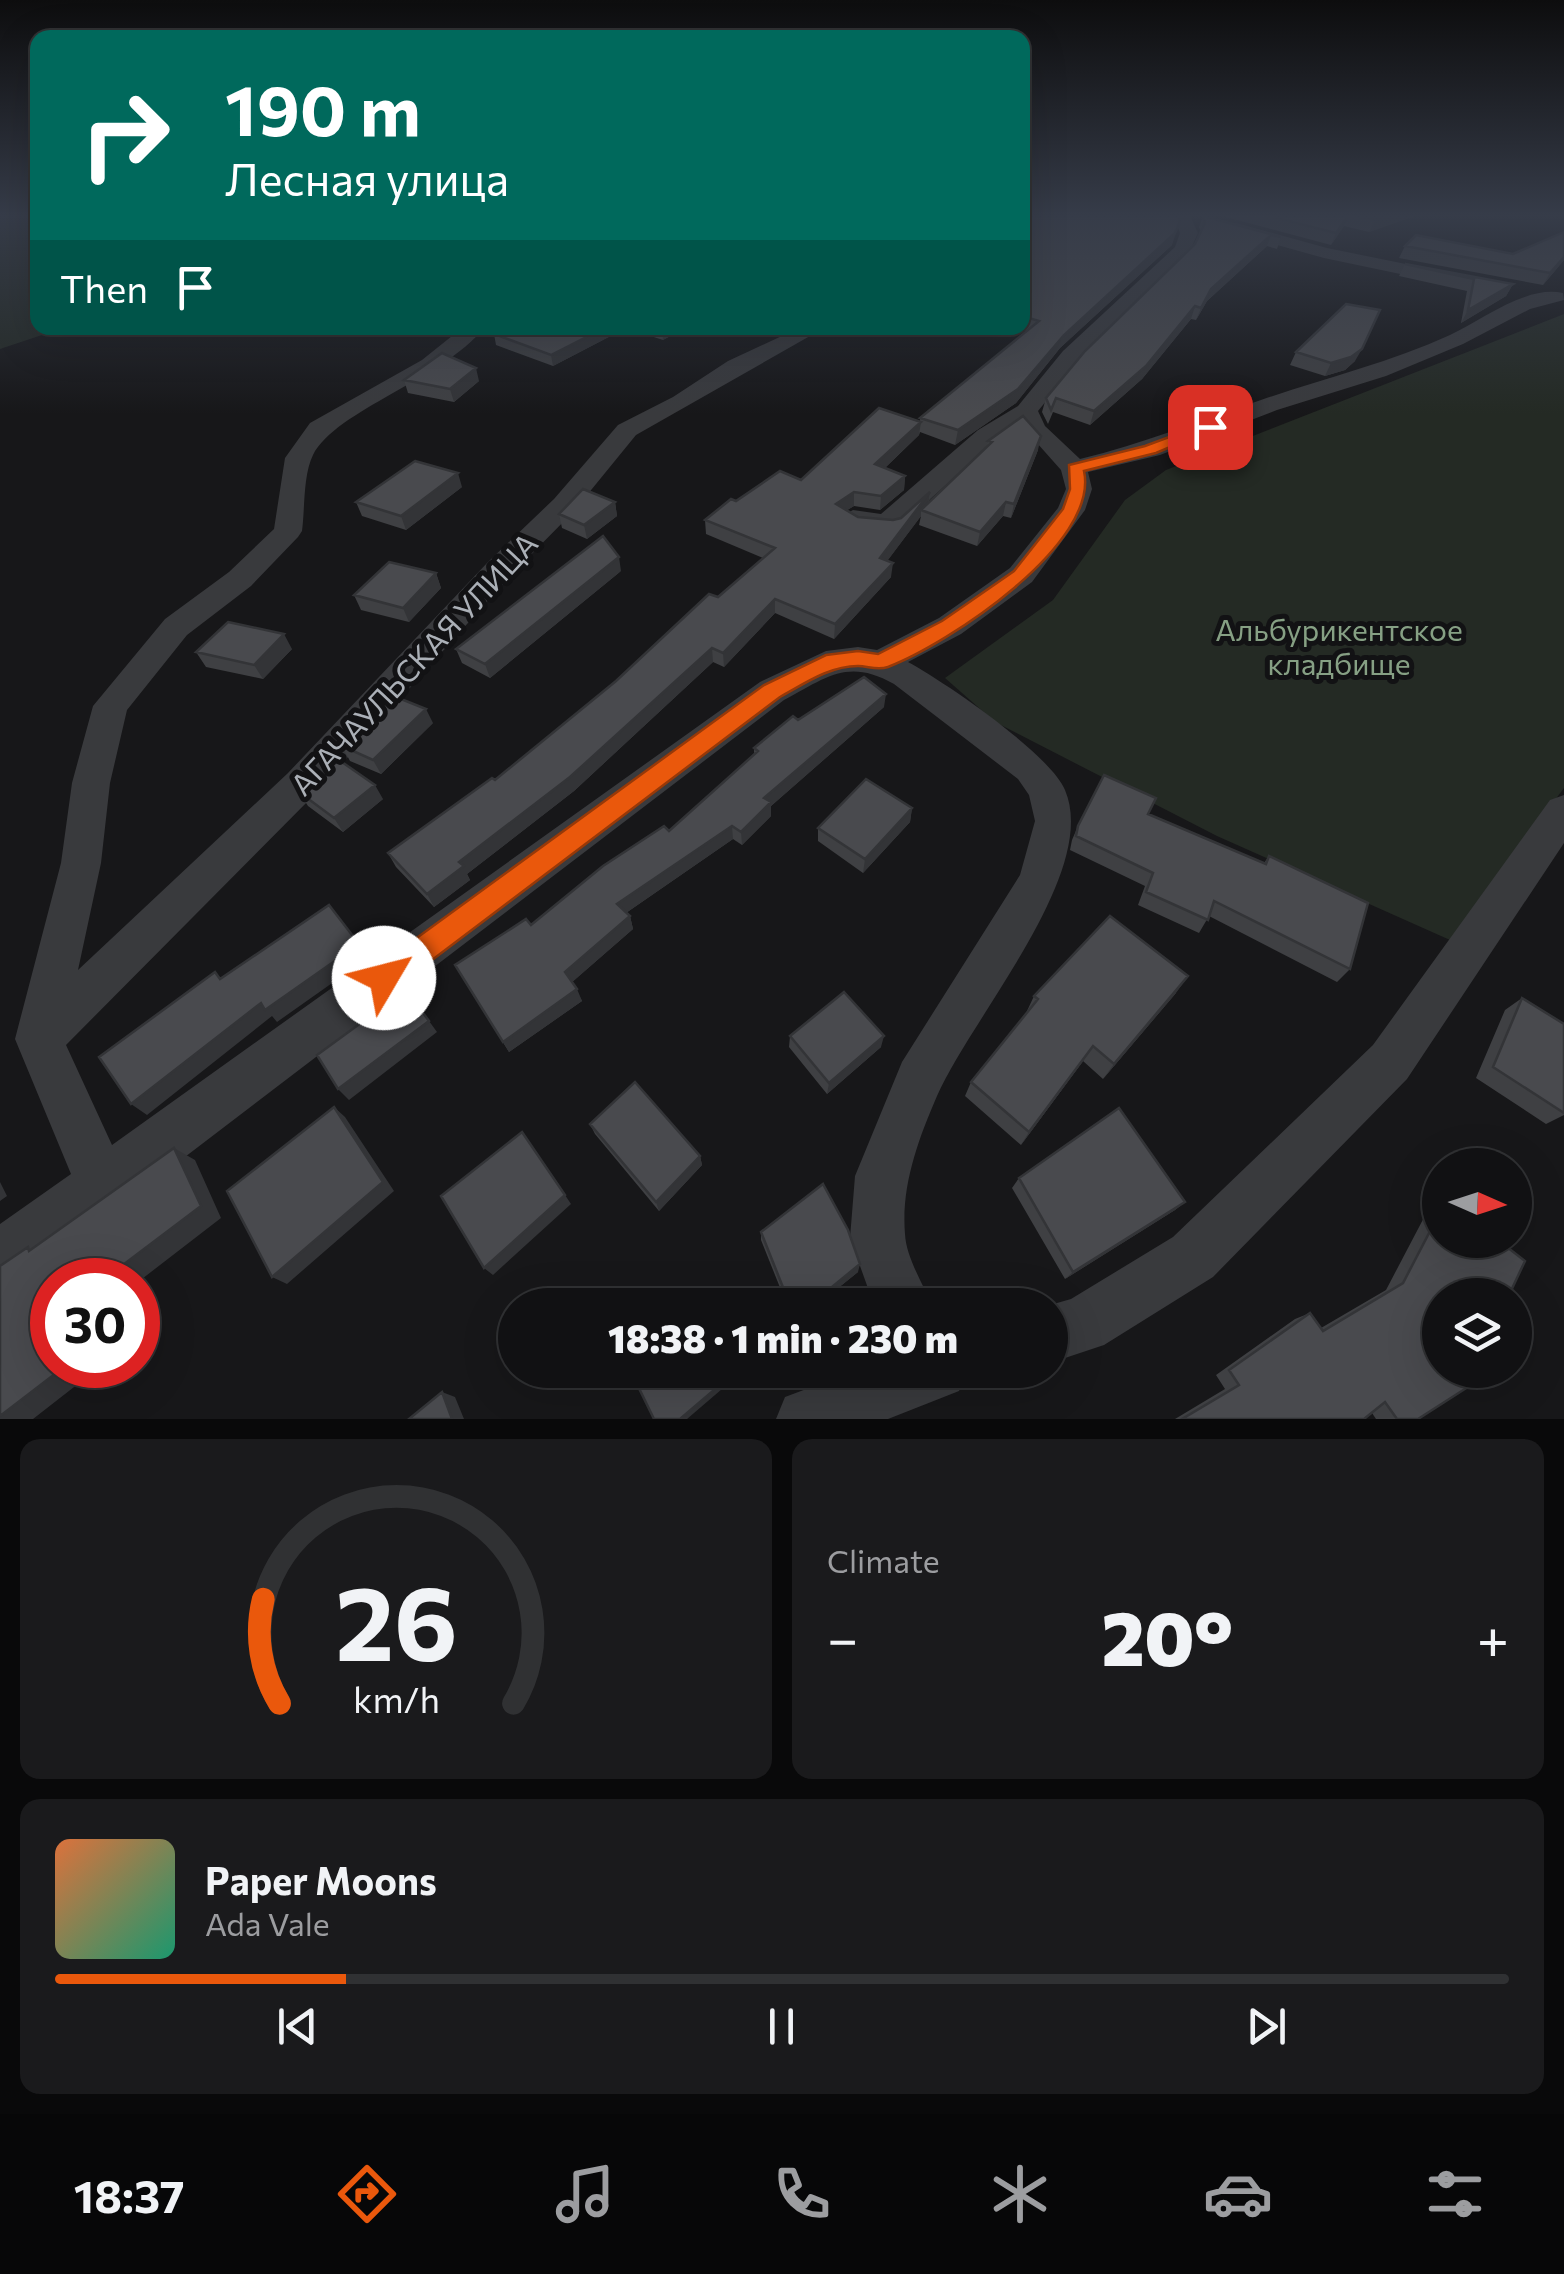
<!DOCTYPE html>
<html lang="en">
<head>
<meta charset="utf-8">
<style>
	:root { --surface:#111113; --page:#1a1a1c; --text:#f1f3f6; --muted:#9c9da0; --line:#303133; --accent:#ea580c }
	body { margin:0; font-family:Commissioner,sans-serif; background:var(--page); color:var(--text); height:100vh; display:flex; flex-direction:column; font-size:38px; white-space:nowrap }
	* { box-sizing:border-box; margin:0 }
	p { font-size:32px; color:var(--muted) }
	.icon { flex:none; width:55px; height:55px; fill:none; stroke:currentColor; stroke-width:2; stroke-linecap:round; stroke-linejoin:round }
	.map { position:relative; height:1419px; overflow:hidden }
	.sheet { display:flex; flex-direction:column; gap:20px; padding:20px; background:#09090a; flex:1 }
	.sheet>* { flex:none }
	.hud { position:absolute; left:30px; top:30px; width:1000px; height:305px; border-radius:20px; box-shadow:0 10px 40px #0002,0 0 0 2px var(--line); background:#00695c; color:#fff; overflow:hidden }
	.needle { width:65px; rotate:93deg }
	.tools { position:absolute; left:1422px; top:1148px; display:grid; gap:20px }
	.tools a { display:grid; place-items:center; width:110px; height:110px; border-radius:50%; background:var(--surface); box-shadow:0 10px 40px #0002,0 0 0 2px var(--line); font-size:50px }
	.speed { position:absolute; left:30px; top:1258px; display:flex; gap:20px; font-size:50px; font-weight:700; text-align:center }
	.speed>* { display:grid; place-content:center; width:130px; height:130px; border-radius:50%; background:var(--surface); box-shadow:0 10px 40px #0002,0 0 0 2px var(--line); line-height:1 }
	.speed .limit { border:15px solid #d22; background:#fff; color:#111 }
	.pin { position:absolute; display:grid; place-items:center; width:85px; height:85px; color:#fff; margin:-42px; border-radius:20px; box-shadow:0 5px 15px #0006 }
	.me { position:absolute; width:110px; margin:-55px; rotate:53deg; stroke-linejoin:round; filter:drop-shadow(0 0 8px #0008) }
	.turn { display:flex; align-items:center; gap:35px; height:210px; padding:0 30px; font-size:45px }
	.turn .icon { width:130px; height:130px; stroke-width:2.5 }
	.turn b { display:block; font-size:70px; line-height:85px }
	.then { display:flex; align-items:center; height:95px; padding:0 30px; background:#0003; gap:20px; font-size:38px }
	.big { font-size:75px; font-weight:800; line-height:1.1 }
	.sheet .tile { flex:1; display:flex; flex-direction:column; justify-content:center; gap:15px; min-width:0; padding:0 35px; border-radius:20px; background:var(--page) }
	.sheet .dial { align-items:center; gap:0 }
	.dial svg { height:260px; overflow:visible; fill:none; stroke:var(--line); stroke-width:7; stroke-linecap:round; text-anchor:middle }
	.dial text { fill:var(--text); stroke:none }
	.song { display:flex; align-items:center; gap:30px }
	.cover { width:120px; height:120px; border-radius:15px; background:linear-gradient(135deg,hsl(20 70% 55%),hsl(160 70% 35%)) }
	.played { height:10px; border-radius:5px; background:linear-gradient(90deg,var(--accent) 20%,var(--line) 20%) }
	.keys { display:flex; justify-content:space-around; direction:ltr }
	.heat { display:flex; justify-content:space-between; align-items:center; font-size:55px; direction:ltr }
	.sheet .tiles { flex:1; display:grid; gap:20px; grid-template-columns:1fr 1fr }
	.tile:last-child { grid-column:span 2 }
	.trip { position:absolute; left:498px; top:1288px; width:570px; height:100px; border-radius:50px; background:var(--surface); box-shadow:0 10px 40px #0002,0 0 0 2px var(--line); font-weight:800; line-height:100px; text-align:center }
	.menu { display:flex; height:160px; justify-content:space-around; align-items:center; background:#070708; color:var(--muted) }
	.menu .icon { width:70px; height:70px }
	.menu .on { color:var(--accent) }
	.menu b { font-size:45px; color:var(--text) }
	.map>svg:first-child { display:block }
</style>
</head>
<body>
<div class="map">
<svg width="1564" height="1419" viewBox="0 0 1564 1419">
	<rect width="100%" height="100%" fill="#171719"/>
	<!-- green -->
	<path fill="#242a24" d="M0,216H37L38,328H63L0,349Z
		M1564,314V788L1450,940L1217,836L995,722L945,678L1053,600L1125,500L1166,470Z"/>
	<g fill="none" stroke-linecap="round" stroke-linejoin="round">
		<!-- minor -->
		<path fill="#393a3d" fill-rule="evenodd" d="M1174,216H1190L1198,233L1189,253L1079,361L1038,411L1045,426L1080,459C1143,444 1200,420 1261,400C1324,378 1389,363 1450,335C1482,320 1526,285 1563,293L1564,300L1530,309L1463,344L1386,376L1277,410L1160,455L1088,472L1092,489L1085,510L1032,582L961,634L908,662C945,682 1050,754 1065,790C1100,872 971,1018 937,1096C918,1140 901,1186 905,1234C906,1257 923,1284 932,1305H874L850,1238L855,1176L902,1062L1020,875L1035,821L1029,795L1018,779L894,684C848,658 827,677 784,700L122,1205L20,1277L0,1285V1224L71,1174L15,1039L61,863L72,783L93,706L165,619L229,572L274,529L285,458L310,423L422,360L462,328H484C443,379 336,410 313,455C303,475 305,509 302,531L298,537L251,586L187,635L127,710L110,783L101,863L78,970L288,773L488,562L554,499L618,425L673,397L728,361L799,328H824L636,435L574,511L510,576L314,795L66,1045L112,1145L760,682L826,651L858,647L877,650L939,618L1010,568L1058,508L1066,489L1061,470L1021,425L996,440L897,529C881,533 850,530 839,518L853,510L881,514L978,430L1018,406L1063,351L1175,247L1180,233Z
			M1236,223L1327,248L1455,274L1457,278L1448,284L1324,258L1230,232L1228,228Z
			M1564,795V843L1407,1079L1213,1277L1104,1345L1050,1363V1305L1071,1299L1173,1237L1373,1045L1550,800Z
			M857,1370H968L959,1391L888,1419H776L785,1397Z"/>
	</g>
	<!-- wall -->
	<path fill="#3f4043" d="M1022,216L1172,245L1060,348L1016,403L955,445L920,432L919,435L885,468L905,476L904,490L880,510L854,506L847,510L858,517L893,520L901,518L930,492L929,503L987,448L988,441L1038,450L1011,518L1003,516L977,546L919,525L921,516L887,561L891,577L834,639L775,613L724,667L713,662L574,791L467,874L470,880L434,907L396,867L388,853L495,780L718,597L763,558L706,534L705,520L736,501L801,480L920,422V418L1026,331L1013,328H1022Z
		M1203,216L1281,237L1277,249L1267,246L1207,301L1196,320L1191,319L1142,379L1090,425L1053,412L1048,424L1042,412L1046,398L1195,244L1201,232L1199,227Z
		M1222,216H1415L1369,232L1344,226L1331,245Z
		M1405,246L1564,260L1543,285L1399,258Z
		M1405,264L1513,284L1506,296L1461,323L1467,291L1399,276Z
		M500,328H626L553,366L496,345L494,334Z
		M626,328H685L663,340Z
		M1296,352L1355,361L1345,370L1325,376L1290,365Z
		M404,380L479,381L454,402L408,393Z
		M462,487L406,530L362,516L356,502Z
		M615,502L617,516L587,539L562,528L559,514Z
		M621,571L490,678L462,663L456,649Z
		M436,573L441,588L409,622L361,610L354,595Z
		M292,649L263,679L206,667L196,652Z
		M884,707L771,806V816L742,845L733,839L626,913L630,916L633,929L572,982L582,1001L509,1052L455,965L531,925L669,831L754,755V748L798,720Z
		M433,723L381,774L350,761L342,746Z
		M299,792L383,799L343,832L308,806Z
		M912,808L910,822L863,873L818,841V828Z
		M1148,814L1264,863L1269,856L1350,969L1337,982L1209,916L1199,933L1138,905L1145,886L1070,850L1072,840L1078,826Z
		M1176,993L1103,1079L1083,1061L1021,1145L965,1096L971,1082L1028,1012L1027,1011L1034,996Z
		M1522,998L1564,1024V1115L1546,1124L1476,1078L1505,1010Z
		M790,1036L881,1047L827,1094L789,1047Z
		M590,1124L700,1156L702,1165L659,1211L595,1134Z
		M1019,1178L1185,1202L1175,1210L1065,1279L1012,1188Z
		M1440,1203V1240L1418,1419H1376L1372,1413L1364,1419H1175L1225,1389L1216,1375L1295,1319L1310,1313L1321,1328L1386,1290L1429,1208Z
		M761,1232L858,1272L817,1305H787L761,1240Z"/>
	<!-- shaded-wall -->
	<path fill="#333437" d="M1348,216L1344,226L1331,245L1336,233Z
		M1388,216H1415L1369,232L1375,220Z
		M1180,221L1172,245L1060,348L1016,403L955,445L958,430L1064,335Z
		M1271,235L1267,246L1207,301L1196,320L1201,308L1211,289Z
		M1564,257V260L1543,285L1550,273Z
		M1513,284L1506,296L1461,323L1468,310Z
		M1195,306L1191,319L1142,379L1090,425L1094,411Z
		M604,328H626L553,366L551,355Z
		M665,328H685L663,340L662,329Z
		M1362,349L1355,361L1345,370L1325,376L1331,363Z
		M476,368L479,381L454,402L450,389Z
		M921,422L919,435L874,478L875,464Z
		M1041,436L1038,450L1011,518L1014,504Z
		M458,473L462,487L406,530L401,516Z
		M905,476L904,490L880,510L881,496Z
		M854,492V506L835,518L836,504Z
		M930,492L928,506L921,510V516L879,572L880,558Z
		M615,502L617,516L587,539L584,525Z
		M1006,502L1003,516L977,546L980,532Z
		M619,557L621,571L490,678L485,664Z
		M893,563L891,577L834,639L835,624Z
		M436,573L441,588L409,622L403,608Z
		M775,599V613L724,667L723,653Z
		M284,634L292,649L263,679L254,665Z
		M712,648L713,662L574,791L467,874L470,880L434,907L427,894L459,862Z
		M886,694L884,707L771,806V816L742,845L741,832L764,798Z
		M426,709L433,723L381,774L373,760Z
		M375,785L383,799L343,832L334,818Z
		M912,808L910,822L863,873L865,859Z
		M732,826L733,839L620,917L617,904Z
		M630,916L633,929L570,984L565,972Z
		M359,944L369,957L277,1022L272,1016L147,1115L131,1104L261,1003Z
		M1188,976L1176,993L1103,1079L1114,1064Z
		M577,989L582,1001L509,1052L503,1042Z
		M429,1021L437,1032L349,1100L338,1089Z
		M884,1036L881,1047L827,1094L829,1083Z
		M1093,1046L1083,1061L1021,1145L1029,1132Z
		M334,1107L345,1117L394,1191L287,1284L272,1277Z
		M174,1148L195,1160L221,1218L138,1282V1280H103Z
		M700,1156L702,1165L659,1211L656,1202Z
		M0,1182L7,1196L0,1201Z
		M565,1195L571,1204L493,1275L484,1268Z
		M1185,1202L1175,1210L1065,1279L1073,1272Z
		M860,1264L858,1272L817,1305H810Z
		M63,1365H89L92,1373L33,1419H0V1416Z
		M727,1379L729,1383L687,1419H680Z
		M442,1392L455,1397L464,1419H452Z"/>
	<!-- building -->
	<path fill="#494a4e" stroke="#333437" stroke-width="2.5" d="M1022,216H1178L1180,221L1175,233L1064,335L1018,389L958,430L920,418L1039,321L1022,316Z
		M1203,216L1281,237L1271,235L1211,289L1201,308L1195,306L1146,366L1094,411L1056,398L1051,410L1046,398L1085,351L1195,244L1205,223Z
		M1269,216H1348L1336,233Z
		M1356,216H1388L1375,220Z
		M1564,232V257L1550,273L1405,246L1416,235L1513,254Z
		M1405,264L1513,284L1468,310L1474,279Z
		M1346,304L1380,310L1362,349L1351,357L1331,363L1296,352Z
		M500,328H604L551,355L494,334Z
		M442,353L476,368L450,389L404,380Z
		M879,408L921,422L875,464L905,476L881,496L854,492L836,504L858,517L893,520L901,518L930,492L880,558L893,563L835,624L775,599L723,653L712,648L570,777L459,862L464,866L427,894L388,853L492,778L495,780L616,681L709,594L718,597L775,548L705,520L731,499L736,501L780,471L801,480Z
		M1023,416L1041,436L1014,504L1006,502L980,532L921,510L992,442L988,441Z
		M415,461L458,473L401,516L356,502Z
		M583,489L615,502L584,525L559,514Z
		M603,536L619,557L485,664L456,649Z
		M389,562L436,573L403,608L354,595Z
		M228,622L284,634L254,665L196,652Z
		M864,677L886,694L764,798L771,802L741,832L732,826L617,904L630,916L565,972L577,989L503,1042L455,965L526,919L531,925L603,866L664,826L669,831L758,751L754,748L793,716L798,720Z
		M391,695L426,709L373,760L342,746Z
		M339,760L375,785L334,818L299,792Z
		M1104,775L1156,798L1148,814L1266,864L1269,856L1368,903L1350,969L1214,901L1208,920L1146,892L1153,873L1076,836L1078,826Z
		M866,779L912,808L865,859L818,828Z
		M329,905L359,944L265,1010L261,1003L131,1104L99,1057L215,972L220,979Z
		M1110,916L1188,976L1114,1064L1093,1046L1029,1132L971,1082L1038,999L1034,996Z
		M406,990L429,1021L338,1089L317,1055Z
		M844,992L884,1036L829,1083L790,1036Z
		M1522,998L1564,1024V1113L1493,1067Z
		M635,1082L700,1156L656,1202L590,1124Z
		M334,1107L383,1182L272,1277L227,1191Z
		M1119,1108L1185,1202L1073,1272L1019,1178Z
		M522,1132L565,1195L484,1268L441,1196Z
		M174,1148L201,1206L103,1280H52V1318L50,1320L52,1329V1365H63L64,1367L0,1416V1266L28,1247L29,1251Z
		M823,1184L848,1230L860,1264L810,1305H790L761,1232Z
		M1440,1212V1240H1498L1525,1261L1509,1295H1440V1370H1476L1468,1387L1418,1419H1397L1385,1402L1364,1419H1182L1239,1385L1229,1370L1310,1313L1323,1331L1403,1283Z
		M644,1370H723L727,1379L680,1419H654L634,1378Z
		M442,1392L452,1419H409Z"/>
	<!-- sky -->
	<linearGradient id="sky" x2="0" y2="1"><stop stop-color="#0d0d0e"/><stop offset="0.52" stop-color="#363c49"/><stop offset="1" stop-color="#363c49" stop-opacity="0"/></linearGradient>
	<rect width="1564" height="414" fill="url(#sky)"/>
	<!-- route -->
	<path fill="#ea580c" stroke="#983908" stroke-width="2.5" d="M1204,424L1218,427L1156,453L1084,471C1100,544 948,644 888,667C877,671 868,666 858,666C829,666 804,684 780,697L395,988L384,992L374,988L370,978L374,969L764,685L826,655L858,651L878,654L942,621L1014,571L1063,509L1070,489L1069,465L1145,446Z"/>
	<g text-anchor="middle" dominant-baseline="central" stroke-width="10" stroke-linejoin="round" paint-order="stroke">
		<!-- park labels -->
		<g font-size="30" fill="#86a084" stroke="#121214">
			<text x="1339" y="628">Альбурикентское<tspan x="1339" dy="34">кладбище</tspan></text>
		</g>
		<!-- street labels -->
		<g font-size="30" fill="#abb0b7" stroke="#121214">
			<text transform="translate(413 663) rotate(-47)">АГАЧАУЛЬСКАЯ УЛИЦА</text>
		</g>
	</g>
</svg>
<div class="tools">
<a><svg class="needle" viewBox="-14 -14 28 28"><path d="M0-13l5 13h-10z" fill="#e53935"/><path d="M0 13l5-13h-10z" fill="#9c9da0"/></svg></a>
<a><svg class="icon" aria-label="layers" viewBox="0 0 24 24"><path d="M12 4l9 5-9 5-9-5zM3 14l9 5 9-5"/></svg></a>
</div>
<div class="speed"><div class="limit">30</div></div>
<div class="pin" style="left:1210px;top:427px;background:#d93025"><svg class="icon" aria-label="arrive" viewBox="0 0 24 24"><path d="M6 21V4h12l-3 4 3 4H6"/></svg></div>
<svg class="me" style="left:384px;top:978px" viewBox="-20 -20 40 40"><circle r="19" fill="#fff"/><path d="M0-13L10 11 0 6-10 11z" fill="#ea580c"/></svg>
<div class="trip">18:38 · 1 min · 230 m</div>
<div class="hud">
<div class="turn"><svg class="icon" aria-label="right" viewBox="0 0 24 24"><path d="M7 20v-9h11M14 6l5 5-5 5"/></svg><div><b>190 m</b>Лесная улица</div></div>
<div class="then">Then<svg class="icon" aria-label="arrive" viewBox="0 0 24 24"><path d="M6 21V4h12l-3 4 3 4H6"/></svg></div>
</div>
</div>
<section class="sheet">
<div class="tiles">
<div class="tile dial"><svg viewBox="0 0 100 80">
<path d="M14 69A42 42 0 1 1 86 69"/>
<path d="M14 69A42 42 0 0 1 9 37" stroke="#ea580c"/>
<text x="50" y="56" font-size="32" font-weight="700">26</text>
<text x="50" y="72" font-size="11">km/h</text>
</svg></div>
<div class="tile"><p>Climate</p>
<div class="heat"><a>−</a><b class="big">20°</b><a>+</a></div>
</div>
<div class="tile">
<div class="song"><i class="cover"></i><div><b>Paper Moons</b><p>Ada Vale</p></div></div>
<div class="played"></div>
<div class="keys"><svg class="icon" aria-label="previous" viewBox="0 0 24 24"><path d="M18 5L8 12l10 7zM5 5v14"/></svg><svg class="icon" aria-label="pause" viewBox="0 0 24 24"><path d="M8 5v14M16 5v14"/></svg><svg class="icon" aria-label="next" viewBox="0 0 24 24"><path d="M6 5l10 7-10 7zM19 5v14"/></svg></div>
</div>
</div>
</section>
<nav class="menu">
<b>18:37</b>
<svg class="icon on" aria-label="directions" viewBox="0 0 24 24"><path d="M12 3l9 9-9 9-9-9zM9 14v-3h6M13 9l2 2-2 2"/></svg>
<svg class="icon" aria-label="music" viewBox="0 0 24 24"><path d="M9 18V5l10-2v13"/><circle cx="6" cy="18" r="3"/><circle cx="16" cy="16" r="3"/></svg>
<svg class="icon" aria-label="phone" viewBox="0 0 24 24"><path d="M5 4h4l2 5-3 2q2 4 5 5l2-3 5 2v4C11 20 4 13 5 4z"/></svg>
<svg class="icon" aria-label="climate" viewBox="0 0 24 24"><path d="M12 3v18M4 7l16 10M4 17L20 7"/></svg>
<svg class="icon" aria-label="car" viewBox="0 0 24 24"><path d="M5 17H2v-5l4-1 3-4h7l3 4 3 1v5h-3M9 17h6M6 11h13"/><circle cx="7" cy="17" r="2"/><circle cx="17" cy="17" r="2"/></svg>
<svg class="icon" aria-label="filters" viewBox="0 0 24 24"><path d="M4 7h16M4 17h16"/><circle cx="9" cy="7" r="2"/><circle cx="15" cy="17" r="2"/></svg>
</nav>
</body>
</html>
